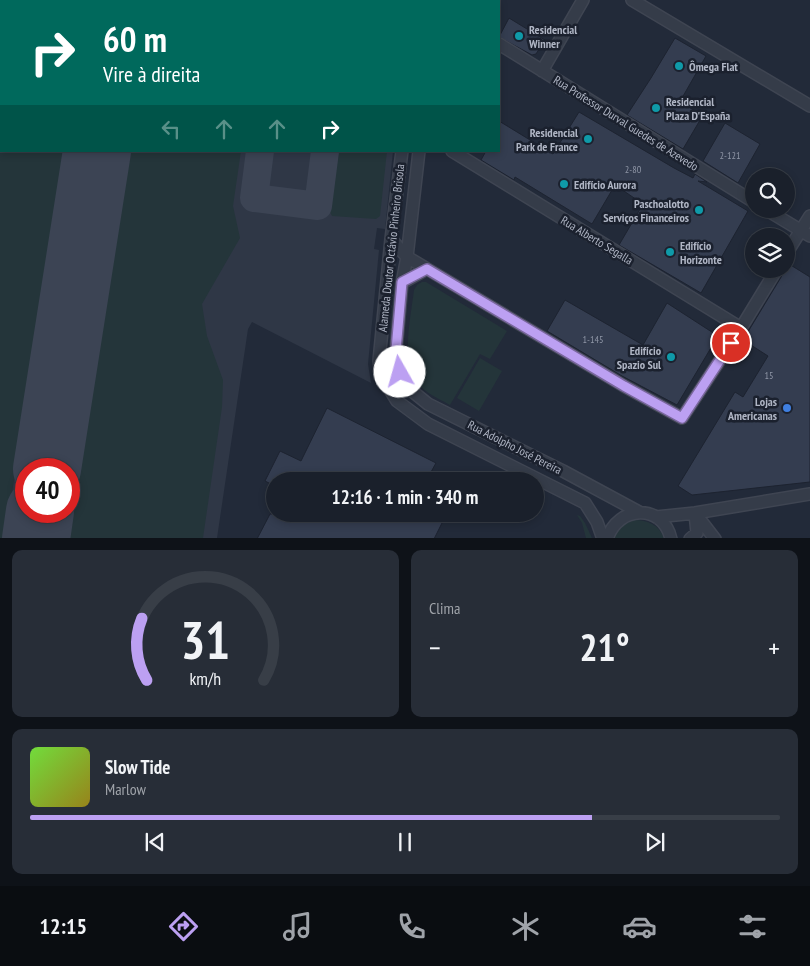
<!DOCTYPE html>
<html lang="pt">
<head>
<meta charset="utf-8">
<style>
	:root { --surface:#1a202b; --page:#272d37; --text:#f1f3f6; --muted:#9fa3a9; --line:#383e47; --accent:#bca0f2 }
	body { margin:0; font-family:"PT Sans Narrow",sans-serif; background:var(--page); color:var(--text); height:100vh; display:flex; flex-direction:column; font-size:19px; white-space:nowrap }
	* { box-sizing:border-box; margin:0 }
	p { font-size:16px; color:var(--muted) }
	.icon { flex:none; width:28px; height:28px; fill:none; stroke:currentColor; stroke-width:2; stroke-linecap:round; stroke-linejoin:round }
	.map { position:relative; height:538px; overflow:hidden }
	.drawer { display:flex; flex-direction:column; gap:12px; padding:12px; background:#0e1218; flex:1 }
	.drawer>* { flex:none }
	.banner { position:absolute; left:0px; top:0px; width:500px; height:152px; box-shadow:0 2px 8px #0003,0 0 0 1px var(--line); background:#00695c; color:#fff; overflow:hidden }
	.tools { position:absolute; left:745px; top:168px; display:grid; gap:10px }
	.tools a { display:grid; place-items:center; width:50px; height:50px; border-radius:50%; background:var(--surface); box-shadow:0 2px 8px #0003,0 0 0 1px var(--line); font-size:25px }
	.speed { position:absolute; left:15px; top:458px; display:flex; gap:10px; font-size:25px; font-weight:700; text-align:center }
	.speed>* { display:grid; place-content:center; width:65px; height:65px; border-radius:50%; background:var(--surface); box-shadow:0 2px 8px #0003,0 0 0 1px var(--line); line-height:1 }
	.speed .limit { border:8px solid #d22; background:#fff; color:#111 }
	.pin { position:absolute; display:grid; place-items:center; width:42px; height:42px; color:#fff; margin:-21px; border:2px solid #fff; border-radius:50%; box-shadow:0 1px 5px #0007 }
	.me { position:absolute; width:55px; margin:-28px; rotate:353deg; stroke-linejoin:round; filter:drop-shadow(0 0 4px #0008) }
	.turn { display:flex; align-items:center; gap:18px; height:105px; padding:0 20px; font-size:22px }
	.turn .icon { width:65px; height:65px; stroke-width:2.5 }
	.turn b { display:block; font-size:35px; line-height:42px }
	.lanes { display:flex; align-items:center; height:48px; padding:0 20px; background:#0003; justify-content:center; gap:25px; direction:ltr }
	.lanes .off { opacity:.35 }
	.big { font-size:38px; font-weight:700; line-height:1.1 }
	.drawer .card { flex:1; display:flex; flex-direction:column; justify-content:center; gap:8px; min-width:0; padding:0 18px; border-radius:10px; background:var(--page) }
	.drawer .dial { align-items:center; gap:0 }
	.dial svg { height:130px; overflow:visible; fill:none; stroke:var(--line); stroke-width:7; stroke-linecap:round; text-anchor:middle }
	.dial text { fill:var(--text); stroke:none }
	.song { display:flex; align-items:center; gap:15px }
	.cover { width:60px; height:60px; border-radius:8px; background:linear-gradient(135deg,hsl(100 70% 55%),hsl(50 70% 35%)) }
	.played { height:5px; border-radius:2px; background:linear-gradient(90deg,var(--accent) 75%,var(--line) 75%) }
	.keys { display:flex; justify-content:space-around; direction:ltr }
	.heat { display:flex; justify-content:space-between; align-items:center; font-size:28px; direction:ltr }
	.drawer .tiles { flex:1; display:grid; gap:12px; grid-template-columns:1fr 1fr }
	.card:last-child { grid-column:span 2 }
	.trip { position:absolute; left:266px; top:472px; width:278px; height:50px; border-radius:25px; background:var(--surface); box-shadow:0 2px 8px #0003,0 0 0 1px var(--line); font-weight:700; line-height:50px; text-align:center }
	.tabs { display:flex; height:80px; justify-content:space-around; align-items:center; background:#0a0d11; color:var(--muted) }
	.tabs .icon { width:35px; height:35px }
	.tabs .current { color:var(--accent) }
	.tabs b { font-size:22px; color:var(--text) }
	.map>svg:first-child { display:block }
</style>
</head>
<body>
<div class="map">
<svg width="810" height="539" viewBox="0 0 810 539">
	<rect width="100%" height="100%" fill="#222a39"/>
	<!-- airport -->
	<path fill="#2f3746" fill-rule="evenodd" d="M0,0H406L1,1V151H393L385,229L377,228L374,249L379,250L368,364L371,383L252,322L248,329L217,538H0ZM26,469H69V511H26Z"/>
	<!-- green -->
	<path fill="#24353a" d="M0,0H86L1,1V151H64L5,539L0,538Z
		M122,151H241L233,206L240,238L202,304L207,336L223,380L222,407L203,538H65Z
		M339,151H387L380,216L376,219L332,216L330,212Z
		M422,282H426L507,331L490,359L480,354L450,405C438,398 420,391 414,377C402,353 411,316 414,290L417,285Z
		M480,358L502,371L479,411L457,398Z
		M577,515L580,516L585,523L592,538H586L582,523Z
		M634,520C648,520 659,525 664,538L614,539C618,528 624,524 634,520Z"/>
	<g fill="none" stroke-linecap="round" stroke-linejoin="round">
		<!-- taxiway -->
		<path stroke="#3c4454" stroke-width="28" d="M193,0L201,1
			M276,1L278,0
			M260,151L254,198L318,206L325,151"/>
		<!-- runway -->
		<path stroke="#3c4454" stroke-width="68" d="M121,1V0
			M47,469L97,151
			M36,539L40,511"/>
	</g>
	<!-- building -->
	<path fill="#343d50" stroke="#1d2330" d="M509,18L545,40L536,54L532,55L499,37Z
		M675,38L706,56L682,98L685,100L683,104L703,115L683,149L627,115L651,78Z
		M579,112L674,168L693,178L695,174L707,182L698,181L748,211L701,293L619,245L643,204L615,185L592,224L515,177L514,180L481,160L486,151H499V121L553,154Z
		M725,123L760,144L738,183L703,161Z
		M789,264L810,277V482L692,495L678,486L735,392L743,397L768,356L743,340Z
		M565,300L643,345L667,303L718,336L677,405L622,376L547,331Z
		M327,408L436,463L426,481H275V486L265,481L280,451L301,461Z
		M270,514H437L444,519L434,539H257Z"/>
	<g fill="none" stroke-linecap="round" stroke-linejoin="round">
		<!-- minor casing -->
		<g stroke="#3f4552" stroke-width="14">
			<path id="minor" d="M632,0L810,106
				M420,1V0
				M435,1V0
				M499,44L754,202
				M542,71L583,0
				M402,151L391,239L379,361L381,375L397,401L428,424L585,503L597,522L603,539
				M419,151L407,257L402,283L396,350L399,372L407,387L428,404L563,471L639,512
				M452,151L741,328
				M765,209L810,236
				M391,239L407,257L624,386L682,418L741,328L777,269
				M786,254L810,216
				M402,283L427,269
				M695,513L715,539
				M656,517L695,513L810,494
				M607,539C618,505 663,503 671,539
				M690,539L697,533L695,513"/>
		</g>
		<!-- minor -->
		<use href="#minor" stroke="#353c49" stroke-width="11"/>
	</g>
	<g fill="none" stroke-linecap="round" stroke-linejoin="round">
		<!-- route casing -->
		<g stroke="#7a689d" stroke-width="12">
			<path id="route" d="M400,372L396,350L402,282L427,269L624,386L682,418L731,343"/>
		</g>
		<!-- route -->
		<use href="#route" stroke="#bca0f2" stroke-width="9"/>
	</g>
	<!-- markers -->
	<g fill="#0f9aa8" stroke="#1b212e" stroke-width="2">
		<circle cx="519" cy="36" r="5"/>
		<circle cx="679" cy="66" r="5"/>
		<circle cx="656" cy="108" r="5"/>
		<circle cx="588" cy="139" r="5"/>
		<circle cx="564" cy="184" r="5"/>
		<circle cx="699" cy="210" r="5"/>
		<circle cx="670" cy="252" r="5"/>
		<circle cx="671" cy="357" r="5"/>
	</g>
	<circle fill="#3f7fe0" stroke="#1b212e" stroke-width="2" cx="787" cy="408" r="5"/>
	<g text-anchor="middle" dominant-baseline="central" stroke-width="5" stroke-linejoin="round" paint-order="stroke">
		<!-- number labels -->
		<g font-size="10" fill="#8f96a6">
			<text x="730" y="155">2-121</text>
			<text x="633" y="169">2-80</text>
			<text x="593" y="339">1-145</text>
			<text x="769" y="375">15</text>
		</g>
		<!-- poi labels -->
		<g font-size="12" font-weight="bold" fill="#b0b6c5" stroke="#1b212e" text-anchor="start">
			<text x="529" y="29">Residencial<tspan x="529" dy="14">Winner</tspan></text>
			<text x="689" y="66">Ômega Flat</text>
			<text x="666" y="101">Residencial<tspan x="666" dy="14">Plaza D'España</tspan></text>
			<text x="578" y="132" text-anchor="end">Residencial<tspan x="578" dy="14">Park de France</tspan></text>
			<text x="574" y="184">Edifício Aurora</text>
			<text x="689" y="203" text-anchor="end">Paschoalotto<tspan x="689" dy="14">Serviços Financeiros</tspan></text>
			<text x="680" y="245">Edifício<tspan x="680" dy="14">Horizonte</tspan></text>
			<text x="661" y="350" text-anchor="end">Edifício<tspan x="661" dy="14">Spazio Sul</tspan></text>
			<text x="777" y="401" text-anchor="end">Lojas<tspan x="777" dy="14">Americanas</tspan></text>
		</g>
		<!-- street labels -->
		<g font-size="12" fill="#b0b6c5" stroke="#1b212e">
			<text transform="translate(626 123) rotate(32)">Rua Professor Durval Guedes de Azevedo</text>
			<text transform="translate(597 240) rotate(31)">Rua Alberto Segalla</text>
			<text transform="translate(391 248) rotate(-84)">Alameda Doutor Octávio Pinheiro Brisola</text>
			<text transform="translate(515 447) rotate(27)">Rua Adolpho José Pereira</text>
		</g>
	</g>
</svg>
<div class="tools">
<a><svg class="icon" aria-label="search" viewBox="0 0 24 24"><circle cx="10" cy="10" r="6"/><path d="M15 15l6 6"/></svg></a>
<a><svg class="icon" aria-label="layers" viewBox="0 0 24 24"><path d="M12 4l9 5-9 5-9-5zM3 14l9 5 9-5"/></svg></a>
</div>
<div class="speed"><div class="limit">40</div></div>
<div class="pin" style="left:731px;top:343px;background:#d93025"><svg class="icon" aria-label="arrive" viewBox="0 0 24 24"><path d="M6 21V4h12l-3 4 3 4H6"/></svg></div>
<svg class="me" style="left:400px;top:372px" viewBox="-20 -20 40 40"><circle r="19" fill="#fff"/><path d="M0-13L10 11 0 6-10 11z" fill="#bca0f2"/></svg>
<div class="trip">12:16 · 1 min · 340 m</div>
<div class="banner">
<div class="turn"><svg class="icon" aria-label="right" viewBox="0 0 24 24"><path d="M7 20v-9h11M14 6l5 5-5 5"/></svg><div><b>60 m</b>Vire à direita</div></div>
<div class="lanes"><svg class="icon off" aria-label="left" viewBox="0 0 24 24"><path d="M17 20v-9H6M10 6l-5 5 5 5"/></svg><svg class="icon off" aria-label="ahead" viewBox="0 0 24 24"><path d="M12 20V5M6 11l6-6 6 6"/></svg><svg class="icon off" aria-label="ahead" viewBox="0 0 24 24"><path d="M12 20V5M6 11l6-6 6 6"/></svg><svg class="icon" aria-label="right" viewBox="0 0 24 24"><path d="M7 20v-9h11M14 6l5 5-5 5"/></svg></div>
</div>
</div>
<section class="drawer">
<div class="tiles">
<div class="card dial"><svg viewBox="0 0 100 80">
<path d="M14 69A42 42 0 1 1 86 69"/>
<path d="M14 69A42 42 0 0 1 11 31" stroke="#bca0f2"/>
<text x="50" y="56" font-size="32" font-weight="700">31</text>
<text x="50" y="72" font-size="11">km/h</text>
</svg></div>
<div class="card"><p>Clima</p>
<div class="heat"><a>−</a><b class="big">21°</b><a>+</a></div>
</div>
<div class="card">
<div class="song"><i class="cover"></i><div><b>Slow Tide</b><p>Marlow</p></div></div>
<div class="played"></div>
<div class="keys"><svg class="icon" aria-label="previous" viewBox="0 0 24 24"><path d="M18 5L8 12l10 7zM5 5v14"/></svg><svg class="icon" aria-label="pause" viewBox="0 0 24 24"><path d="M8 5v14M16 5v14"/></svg><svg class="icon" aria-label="next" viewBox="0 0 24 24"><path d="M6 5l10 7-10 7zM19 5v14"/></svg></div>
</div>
</div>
</section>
<nav class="tabs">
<b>12:15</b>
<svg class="icon current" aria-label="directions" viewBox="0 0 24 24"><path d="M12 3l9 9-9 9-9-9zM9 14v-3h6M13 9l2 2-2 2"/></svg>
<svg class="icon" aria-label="music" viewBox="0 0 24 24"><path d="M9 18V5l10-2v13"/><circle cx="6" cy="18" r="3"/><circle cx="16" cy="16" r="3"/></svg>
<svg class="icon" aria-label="phone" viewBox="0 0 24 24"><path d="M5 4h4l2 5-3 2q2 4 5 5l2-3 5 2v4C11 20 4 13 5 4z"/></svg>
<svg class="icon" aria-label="climate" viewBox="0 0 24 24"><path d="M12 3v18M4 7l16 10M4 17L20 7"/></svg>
<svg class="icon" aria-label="car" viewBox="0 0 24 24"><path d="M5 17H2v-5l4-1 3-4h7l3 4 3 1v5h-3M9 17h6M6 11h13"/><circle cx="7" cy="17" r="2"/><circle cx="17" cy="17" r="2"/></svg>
<svg class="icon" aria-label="filters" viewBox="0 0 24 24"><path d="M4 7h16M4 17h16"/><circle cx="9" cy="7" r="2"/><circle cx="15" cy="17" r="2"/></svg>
</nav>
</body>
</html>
